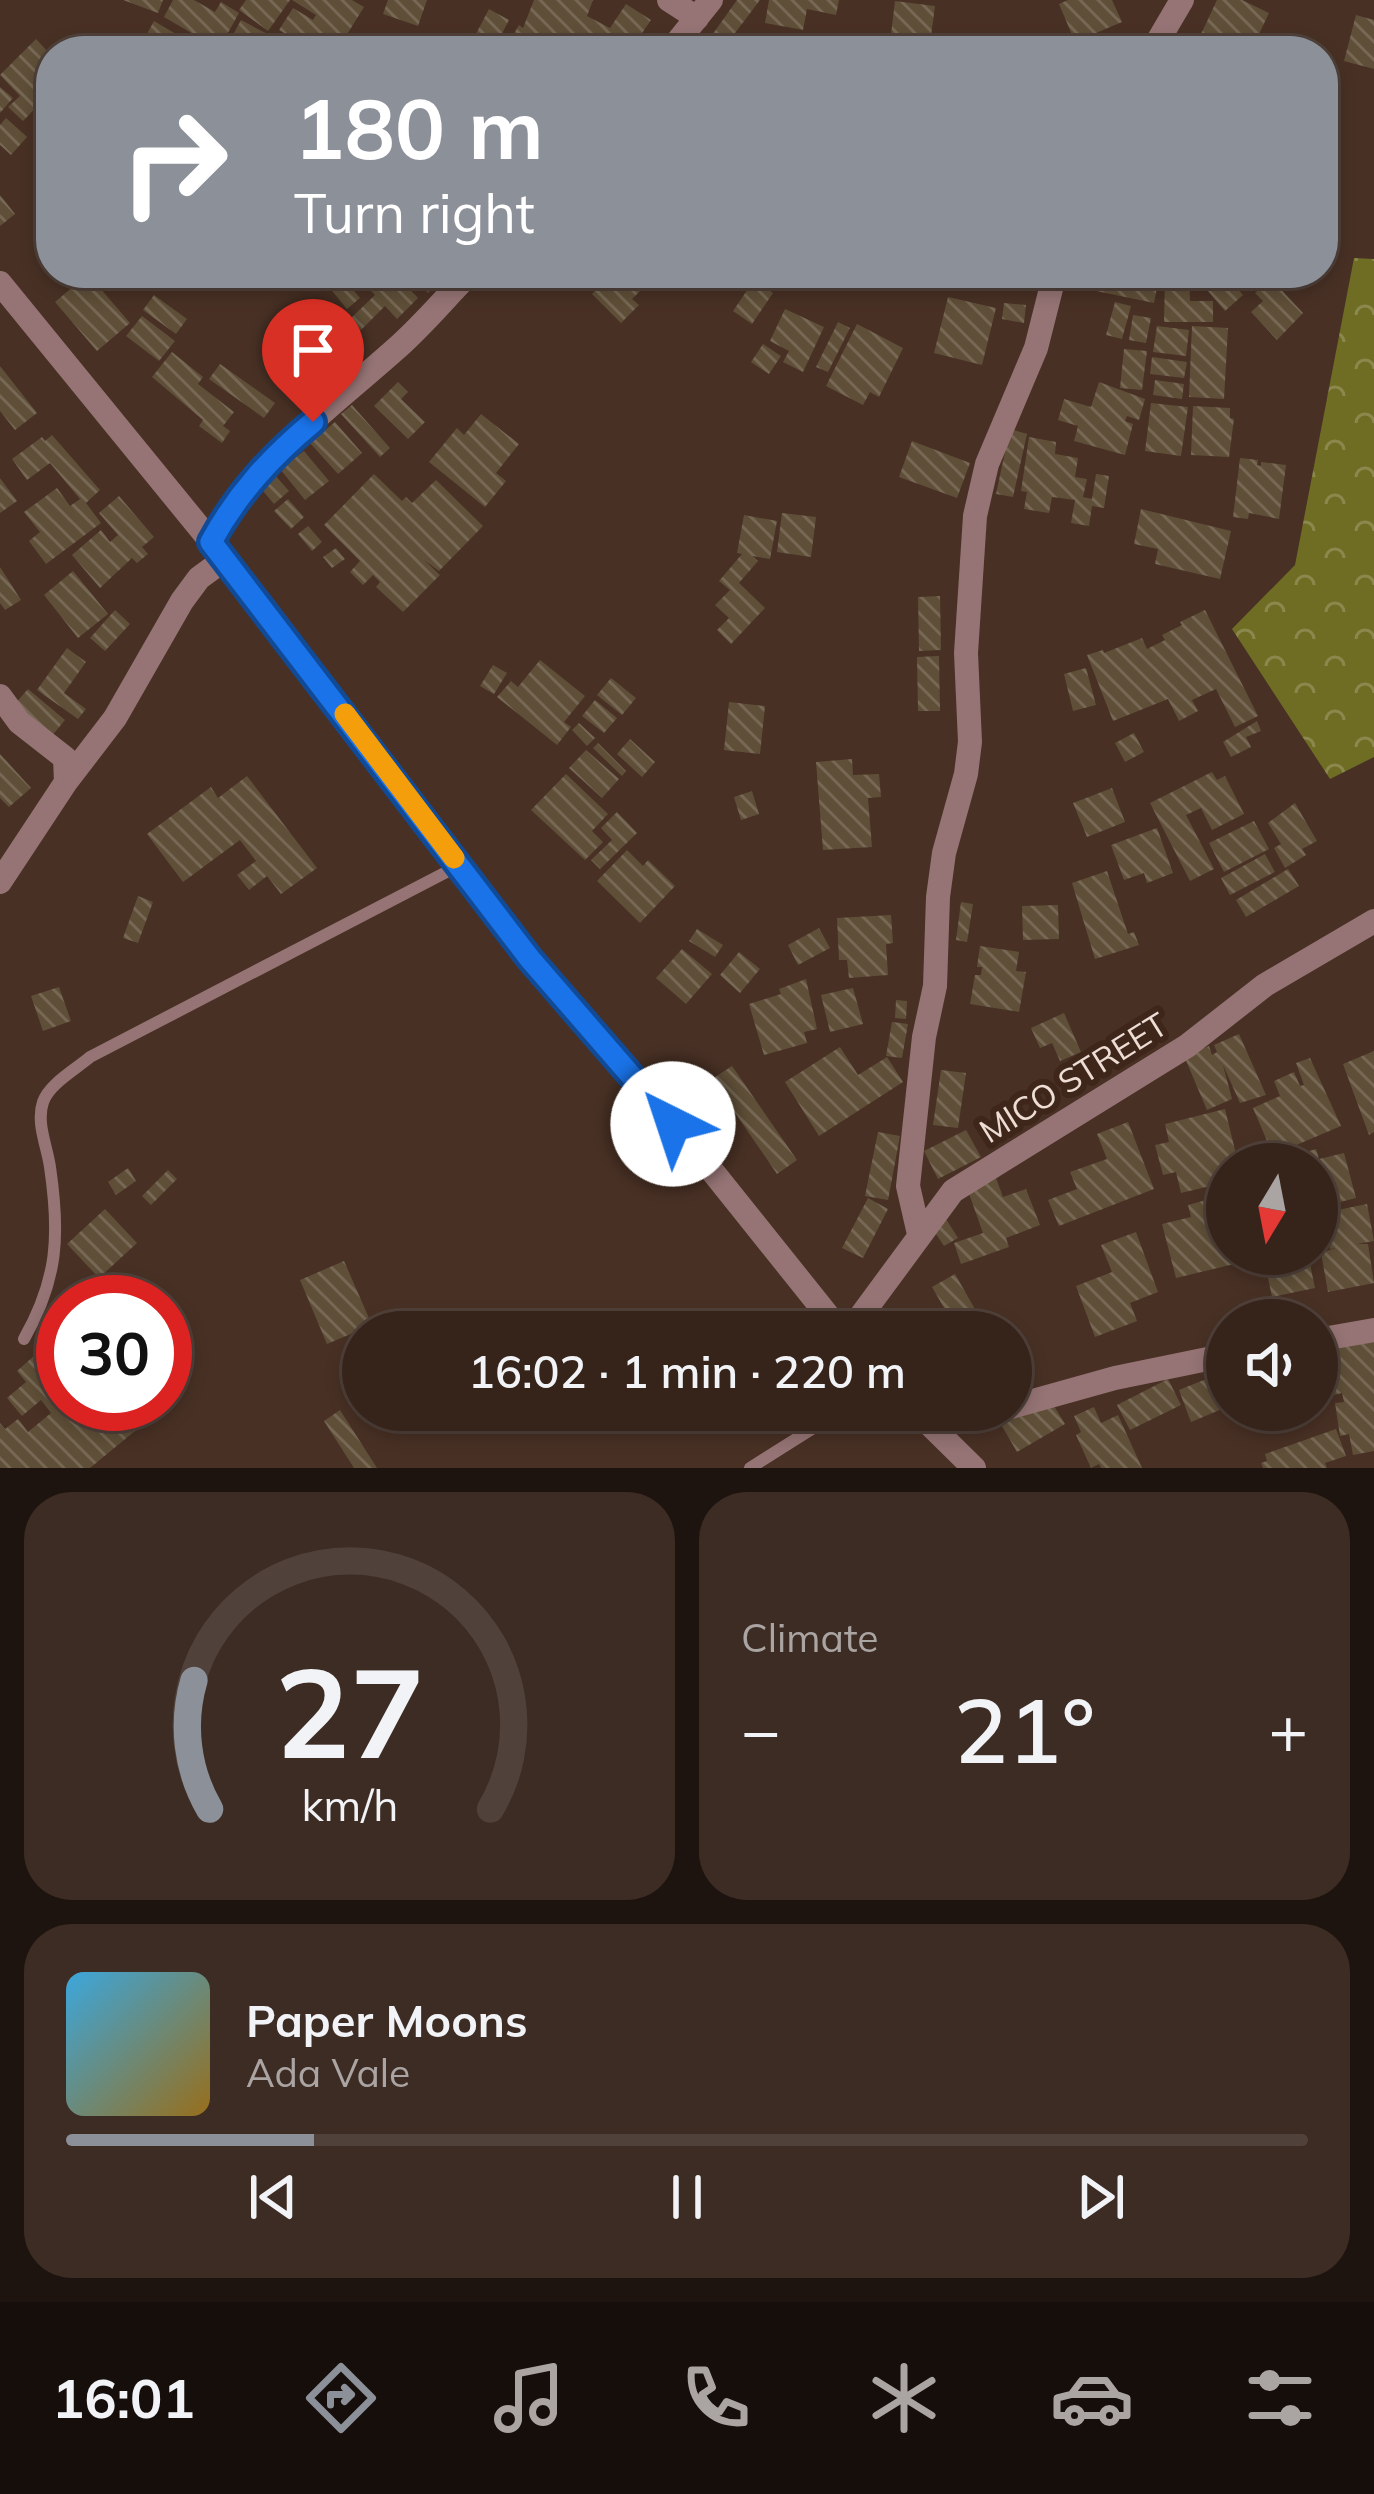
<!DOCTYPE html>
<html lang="en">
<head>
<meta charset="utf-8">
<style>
	:root { --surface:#36241b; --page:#3d2c24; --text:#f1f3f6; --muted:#aaa4a3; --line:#50413a; --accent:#8c9099 }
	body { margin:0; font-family:Mulish,sans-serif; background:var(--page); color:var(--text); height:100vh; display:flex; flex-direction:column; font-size:45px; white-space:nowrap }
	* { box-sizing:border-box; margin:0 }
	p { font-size:39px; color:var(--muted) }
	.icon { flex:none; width:66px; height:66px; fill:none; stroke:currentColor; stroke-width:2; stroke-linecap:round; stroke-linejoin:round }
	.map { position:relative; height:1468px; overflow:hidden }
	.panel { display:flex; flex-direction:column; gap:24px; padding:24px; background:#1e140f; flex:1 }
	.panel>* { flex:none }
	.hud { position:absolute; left:36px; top:36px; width:1302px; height:252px; border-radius:48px; box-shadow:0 6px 18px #0003,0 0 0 3px var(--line); background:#8c9099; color:#fff; overflow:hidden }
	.needle { width:78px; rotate:190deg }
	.controls { position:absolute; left:1206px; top:1143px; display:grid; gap:24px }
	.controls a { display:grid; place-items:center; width:132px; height:132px; border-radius:50%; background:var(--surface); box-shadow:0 6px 18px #0003,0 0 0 3px var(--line); font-size:60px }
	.speed { position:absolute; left:36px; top:1275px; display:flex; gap:24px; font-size:60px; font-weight:700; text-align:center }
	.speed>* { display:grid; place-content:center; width:156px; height:156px; border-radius:50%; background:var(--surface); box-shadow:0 6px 18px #0003,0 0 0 3px var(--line); line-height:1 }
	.speed .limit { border:18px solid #d22; background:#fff; color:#111 }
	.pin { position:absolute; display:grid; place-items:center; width:102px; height:102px; color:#fff; margin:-123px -51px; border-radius:50% 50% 50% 0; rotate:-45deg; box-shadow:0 0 12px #0007 }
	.pin .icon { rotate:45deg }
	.me { position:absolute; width:132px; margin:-66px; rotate:319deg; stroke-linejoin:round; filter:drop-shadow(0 0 9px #0008) }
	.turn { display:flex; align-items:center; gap:42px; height:252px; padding:0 60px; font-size:54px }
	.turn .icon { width:156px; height:156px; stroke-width:2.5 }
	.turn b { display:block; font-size:84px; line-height:102px }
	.big { font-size:90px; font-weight:600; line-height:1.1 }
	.panel .widget { flex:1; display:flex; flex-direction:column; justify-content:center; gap:18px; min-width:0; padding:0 42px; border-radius:48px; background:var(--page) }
	.panel .dial { align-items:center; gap:0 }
	.dial svg { height:312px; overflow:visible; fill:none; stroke:var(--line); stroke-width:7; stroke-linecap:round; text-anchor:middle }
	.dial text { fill:var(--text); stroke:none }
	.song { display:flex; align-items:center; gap:36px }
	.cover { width:144px; height:144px; border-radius:18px; background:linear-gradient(135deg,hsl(200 70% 55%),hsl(40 70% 35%)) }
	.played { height:12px; border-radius:6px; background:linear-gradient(90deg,var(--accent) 20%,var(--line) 20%) }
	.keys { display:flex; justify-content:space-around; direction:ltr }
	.heat { display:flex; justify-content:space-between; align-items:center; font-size:66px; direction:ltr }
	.panel .tiles { flex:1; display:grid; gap:24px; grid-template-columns:1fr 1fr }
	.widget:last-child { grid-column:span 2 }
	.trip { position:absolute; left:342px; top:1311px; width:690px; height:120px; border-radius:60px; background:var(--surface); box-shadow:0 6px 18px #0003,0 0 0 3px var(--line); font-weight:600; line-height:120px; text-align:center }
	.tabs { display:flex; height:192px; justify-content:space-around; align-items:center; background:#160e0b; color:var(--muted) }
	.tabs .icon { width:84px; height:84px }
	.tabs .selected { color:var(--accent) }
	.tabs b { font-size:54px; color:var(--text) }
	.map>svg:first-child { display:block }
</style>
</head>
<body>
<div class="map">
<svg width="1374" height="1468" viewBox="0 0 1374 1468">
	<defs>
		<pattern id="forest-crowns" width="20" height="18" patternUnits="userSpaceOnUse" patternTransform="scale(3)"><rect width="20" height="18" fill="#6f6d24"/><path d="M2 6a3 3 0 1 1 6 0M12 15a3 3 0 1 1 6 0" fill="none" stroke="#8b884d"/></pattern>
		<pattern id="building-back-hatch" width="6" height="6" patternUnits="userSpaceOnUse" patternTransform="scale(3)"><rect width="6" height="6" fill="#5f4f38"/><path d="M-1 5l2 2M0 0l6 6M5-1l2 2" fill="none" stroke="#766854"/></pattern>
	</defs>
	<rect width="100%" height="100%" fill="#483024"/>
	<!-- forest -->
	<path fill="url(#forest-crowns)" d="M1354,258L1374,259V757L1330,779L1232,629L1295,565Z"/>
	<!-- building -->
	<path fill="url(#building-back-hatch)" d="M123,0H163L158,13Z
		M173,0H194L215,12L221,2L239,13L219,49L164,17Z
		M246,0H290L268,31L239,10Z
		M292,0H352L364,7L346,36L354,41L347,51H328L318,43L314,51L279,30L293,8L313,20L316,15Z
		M388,0H427L418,26L383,14Z
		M534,0H593L587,16L610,28L626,4L651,20L630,51H504L519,25L523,28Z
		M737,0H760L726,45L712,35Z
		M769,0H839L836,15L807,9L803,30L765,23Z
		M1068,0H1112L1122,22L1075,42L1059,4Z
		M1217,0H1242L1269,13L1251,51H1193Z
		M895,1L935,6L929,51H889Z
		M489,9L509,20L493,51H467Z
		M1356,15L1374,20V69L1344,61Z
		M241,20L271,36L262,51H242L228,44Z
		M154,21L188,41L182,51H161L143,41Z
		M935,38L961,42L960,51H933Z
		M1047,38L1065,51H1037Z
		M36,39L51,55L40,70L51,82L43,90L48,95L23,121L8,107L20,96L0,75Z
		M278,40L296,51H271Z
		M0,87L13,98L0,113Z
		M6,118L27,137L11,155L0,145V125Z
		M0,195L15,214L0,226Z
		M189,273H226L210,291Z
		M333,273H339L360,298L347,309L324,281Z
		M354,273H394L418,298L397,319L385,306L361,330L350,319L375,295Z
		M408,273H448L428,293Z
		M599,273H634L646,285L632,299L639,305L621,323L592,294L606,280Z
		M1075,273H1108L1158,283L1154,303L1072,286Z
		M1201,273H1224L1243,295L1225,311L1196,277Z
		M88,274L130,323L97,351L55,302Z
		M1165,278H1189L1190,301H1213V322H1164Z
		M1271,279L1303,313L1277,340L1251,312L1263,301L1255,293Z
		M754,280L773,293L752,324L733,311Z
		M154,295L187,319L176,334L143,310Z
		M948,297L996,308L982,365L934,353Z
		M1115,302L1131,306L1122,339L1106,335Z
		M1004,303L1026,305L1024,323L1002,319Z
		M785,309L824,327L803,372L783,362L789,351L770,341Z
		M1133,315L1151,318L1146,343L1129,340Z
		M142,316L175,341L159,361L126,336Z
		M838,322L850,328L828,372L816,367Z
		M857,324L903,348L879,397L870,392L863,405L826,386Z
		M1157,326L1189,330L1186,356L1153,352Z
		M1192,326L1228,328L1224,399L1189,397Z
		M763,344L781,356L769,374L751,362Z
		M1124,349L1147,351L1142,390L1120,388Z
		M172,352L203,377L198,384L234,412L223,426L230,431L222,443L199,426L203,420L152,377Z
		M1152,357L1187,362L1184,378L1150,374Z
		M220,364L275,403L264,418L209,379Z
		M0,366L37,413L15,430L0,411Z
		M1155,380L1184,384L1182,399L1153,395Z
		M398,382L408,392L401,399L425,422L408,439L374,406Z
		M1099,382L1145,399L1139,420L1127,416L1125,421L1133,424L1125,455L1074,441L1078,426L1058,420L1064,399L1091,407Z
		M1151,403L1188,407L1181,456L1145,451Z
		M352,405L390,448L380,457L341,414Z
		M1193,406L1230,408V418L1234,419L1229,457L1191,455Z
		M481,414L519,444L496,473L506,481L485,507L429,462L457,428L464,435Z
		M335,422L362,453L338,474L310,443Z
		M1010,429L1027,434L1013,497L996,494Z
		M52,435L100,490L86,503L101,523L46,564L29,541L40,532L24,512L57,488L70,506L80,499L50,463L27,480L12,459L42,437L45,441Z
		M1029,437L1056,442L1055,454L1078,458L1075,477L1087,479L1083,497L1092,499L1096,474L1109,476L1104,508L1092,506L1089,526L1071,523L1075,500L1052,497L1049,513L1024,509L1027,492L1021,491Z
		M912,441L970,463L957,498L899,477Z
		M304,451L329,481L305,500L280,469Z
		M1240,458L1258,460L1257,465L1261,466V462L1286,465L1279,519L1249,513L1248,519L1233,517Z
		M273,473L289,491L274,504L258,485Z
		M374,474L402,501L406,497L412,503L436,480L483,526L439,571L424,560L440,575L403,612L376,587L380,582L373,575L363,585L350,572L360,561L324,525Z
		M0,478L17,501L0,513Z
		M119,496L154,537L142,547L148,554L137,563L132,558L100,588L72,555L101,530L110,542L118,535L99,513Z
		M288,499L304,517L291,529L274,511Z
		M1141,509L1231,531L1220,579L1155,564L1158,549L1134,544Z
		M782,513L816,517L811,557L777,552Z
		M744,515L777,521L770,559L752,556L758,561L739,583L765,608L731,644L717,630L729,618L715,605L730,590L719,581L742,554L737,553Z
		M308,526L322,542L312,551L298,534Z
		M336,548L345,559L332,568L323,557Z
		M0,567L21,600L5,610L0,603Z
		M73,571L108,614L78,638L44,595Z
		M940,596L941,650L919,651L918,597Z
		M115,610L130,624L105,651L90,638Z
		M1205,610L1258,716L1235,727L1216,689L1192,700L1198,711L1179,721L1168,699L1113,721L1087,655L1103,650L1104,653L1142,638L1147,649L1165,640L1162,635L1182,625L1180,622Z
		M67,648L86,662L64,693L86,709L78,719L37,690Z
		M939,656L940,711H918L917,657Z
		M540,660L585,696L564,722L571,727L557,745L497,697L511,681L518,687Z
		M493,665L507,673L494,694L480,686Z
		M1086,668L1096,705L1073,711L1064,674Z
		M611,678L636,698L622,715L597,695Z
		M28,689L65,720L50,738L13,706Z
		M595,700L617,718L604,733L582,716Z
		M729,702L765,706L760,754L724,750Z
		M1257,721L1261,731L1246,737L1251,747L1231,757L1223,742Z
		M579,723L595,738L587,746L572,730Z
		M1134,733L1144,752L1125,762L1115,743Z
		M630,739L655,762L642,777L617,754Z
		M598,743L626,771L622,776L593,748Z
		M586,750L619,779L602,798L569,768Z
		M0,754L31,788L9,807L0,798Z
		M852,759L853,775L879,774L881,797L868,798L872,847L823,850L816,762Z
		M1212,772L1217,780L1225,776L1244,814L1212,830L1201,808L1186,815L1214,869L1190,881L1150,803Z
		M566,774L608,814L592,831L603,842L585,860L531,810Z
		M247,776L317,868L281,894L267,876L249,890L237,875L256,861L240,840L183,882L147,834L211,787L218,798Z
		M1112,788L1125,822L1087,837L1073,803Z
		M752,791L759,814L741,820L734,797Z
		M1295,803L1317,841L1302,849L1306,855L1285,868L1274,848L1281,844L1268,823Z
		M617,812L637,833L600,869L591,860L612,840L601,828Z
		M1254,821L1269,849L1224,872L1209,843Z
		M1157,828L1173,873L1147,883L1144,873L1124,880L1111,845Z
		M627,850L643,866L648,860L675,886L640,923L597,881Z
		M1265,854L1275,872L1230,895L1221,878Z
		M1288,869L1299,886L1246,917L1236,900Z
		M1107,871L1128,934L1134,932L1139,945L1095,959L1072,883Z
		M138,896L153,902L138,943L123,938Z
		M961,902L973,904L967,942L956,940Z
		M1058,905L1059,939L1023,940L1022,906Z
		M891,915L893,943L886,944L888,975L849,978L847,960H839L837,918Z
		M819,928L830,948L798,965L788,945Z
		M697,929L723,945L715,957L689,941Z
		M980,946L1019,952L1016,971L1026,972L1019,1012L970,1004L975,975H981L982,967H977Z
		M682,949L712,974L686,1004L656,978Z
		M739,952L760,969L740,993L720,975Z
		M806,979L817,1029L804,1032L807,1043L764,1055L749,1004L781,994L779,989Z
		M59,987L71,1021L43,1031L31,996Z
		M853,988L863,1024L830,1032L821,995Z
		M896,1000L907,1001L906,1019L895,1018Z
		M1064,1013L1081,1052L1060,1061L1052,1043L1040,1048L1031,1028Z
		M892,1022L908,1024L902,1058L886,1056Z
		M1239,1034L1266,1095L1240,1103L1223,1065L1232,1099L1207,1110L1184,1056L1209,1046L1212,1055L1217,1052L1214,1045Z
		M840,1047L858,1075L887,1057L903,1082L819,1136L785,1082Z
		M1374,1051V1132L1369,1135L1343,1064Z
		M1310,1058L1341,1126L1273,1155L1253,1108L1280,1096L1274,1081L1294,1072L1300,1086L1304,1085L1296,1063Z
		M732,1066L797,1160L777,1174L712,1079Z
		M941,1070L966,1073L958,1128L933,1125Z
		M1225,1109L1237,1158L1255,1154L1258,1164H1227V1182L1181,1193L1176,1172L1163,1175L1155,1145L1169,1142L1165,1124Z
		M1128,1122L1154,1189L1059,1226L1048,1200L1077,1189L1070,1172L1107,1159L1097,1134Z
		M966,1130L981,1157L938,1179L924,1151Z
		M878,1132L900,1136L888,1200L865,1196Z
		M1316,1149L1319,1159L1344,1153L1356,1198L1317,1208V1164H1263Z
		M128,1168L136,1181L116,1195L108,1182Z
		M168,1170L177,1179L151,1205L142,1196Z
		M996,1178L1003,1197L1026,1189L1040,1225L1006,1238L1009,1247L961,1264L954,1243L983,1233L967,1188Z
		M1224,1195L1227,1254H1254L1255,1259L1176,1278L1162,1224L1191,1217L1188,1205Z
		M868,1198L888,1209L863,1258L842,1248Z
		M1367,1204L1374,1241L1357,1244H1368L1374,1283L1328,1292L1321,1253L1335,1248L1330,1249L1323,1213Z
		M105,1209L137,1243L99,1278L67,1244Z
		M946,1219L958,1238L944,1246L932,1228Z
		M1136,1232L1158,1292L1130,1303L1137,1321L1095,1337L1076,1286L1112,1272L1101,1245Z
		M1258,1254H1308L1315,1288L1272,1297L1266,1268L1261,1269Z
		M344,1261L372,1325L327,1344L300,1280Z
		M955,1274L988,1332H958L932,1287Z
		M63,1330V1404H165V1343L183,1365L167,1377L181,1393L90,1468H0V1423L5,1429L18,1419L28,1432L51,1413L41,1400L22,1416L7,1398L26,1382L17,1371Z
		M1374,1342V1451L1353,1455L1349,1434L1340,1436L1335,1403L1344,1402L1342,1393L1317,1399V1350Z
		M1221,1373L1227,1387V1407L1191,1422L1179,1390Z
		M1168,1379L1181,1405L1130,1430L1117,1405Z
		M1046,1393L1065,1424L1017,1452L999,1421Z
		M1094,1407L1101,1423L1118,1415L1142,1468H1101L1099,1464L1091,1468L1076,1435L1081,1432L1074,1416Z
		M340,1410L377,1468H354L324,1421Z
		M1336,1429L1346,1456L1325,1463L1327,1468H1263L1261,1463L1267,1461L1265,1454Z"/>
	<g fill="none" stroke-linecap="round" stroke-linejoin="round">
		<!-- service -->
		<path stroke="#967475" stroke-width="12" d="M24,1339C58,1279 60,1235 50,1167C47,1146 36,1123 43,1102C49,1084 76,1069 90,1057L458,866
			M750,1468L842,1410"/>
		<!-- minor -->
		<path stroke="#967475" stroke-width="24" d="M669,0L697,18
			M670,51L711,0
			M1152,51L1182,0
			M0,283L261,603L530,959L701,1157L841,1332
			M211,542C255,460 330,408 398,347C424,324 446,297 470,273
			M0,696L19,722L65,758L66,782
			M0,882L66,782L115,718L182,601L199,578L225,559
			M919,1234L908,1186L924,1037L935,986L938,897L944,853L966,774L970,742L966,653L975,516L987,464L1036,348L1055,273
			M849,1332L953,1191L1187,1046L1265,985L1374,921
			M1317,1340L1374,1330
			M1011,1407L1115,1378L1227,1355
			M915,1410L974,1468
			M935,1427L999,1410"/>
	</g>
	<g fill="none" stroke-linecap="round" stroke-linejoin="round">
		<!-- route casing -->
		<g stroke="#114b97" stroke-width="30">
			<path id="route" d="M313,422C271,457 237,494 211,542L530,959L673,1124"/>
		</g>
		<!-- route -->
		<use href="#route" stroke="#1a73e8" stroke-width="21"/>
		<!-- slow -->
		<path stroke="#f59e0b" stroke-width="21" d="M345,714L454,858"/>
	</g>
	<g text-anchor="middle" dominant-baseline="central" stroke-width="12" stroke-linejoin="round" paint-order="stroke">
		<!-- street labels -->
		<g font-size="33" fill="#edddd5" stroke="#3e261a">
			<text transform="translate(1073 1077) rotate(-32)">MICO STREET</text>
		</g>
	</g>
</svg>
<div class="controls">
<a><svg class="needle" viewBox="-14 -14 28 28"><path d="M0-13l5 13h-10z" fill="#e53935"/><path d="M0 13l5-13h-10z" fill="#aaa4a3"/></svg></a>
<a><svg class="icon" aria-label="sound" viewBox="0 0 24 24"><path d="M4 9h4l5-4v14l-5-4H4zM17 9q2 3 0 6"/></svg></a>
</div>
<div class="speed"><div class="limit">30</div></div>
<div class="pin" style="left:313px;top:422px;background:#d93025"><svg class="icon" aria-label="arrive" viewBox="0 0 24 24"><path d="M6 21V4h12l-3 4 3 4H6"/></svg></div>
<svg class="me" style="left:673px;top:1124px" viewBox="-20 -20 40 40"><circle r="19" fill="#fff"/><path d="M0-13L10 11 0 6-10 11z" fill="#1a73e8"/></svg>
<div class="trip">16:02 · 1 min · 220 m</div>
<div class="hud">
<div class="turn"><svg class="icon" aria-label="right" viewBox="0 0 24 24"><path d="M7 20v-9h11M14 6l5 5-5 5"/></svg><div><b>180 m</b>Turn right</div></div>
</div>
</div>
<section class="panel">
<div class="tiles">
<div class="widget dial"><svg viewBox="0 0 100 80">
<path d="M14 69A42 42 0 1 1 86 69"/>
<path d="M14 69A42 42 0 0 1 10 36" stroke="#8c9099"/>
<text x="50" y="56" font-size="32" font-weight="700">27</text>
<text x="50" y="72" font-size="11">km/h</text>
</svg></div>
<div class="widget"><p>Climate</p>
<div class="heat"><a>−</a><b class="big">21°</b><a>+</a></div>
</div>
<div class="widget">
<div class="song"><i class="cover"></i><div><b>Paper Moons</b><p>Ada Vale</p></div></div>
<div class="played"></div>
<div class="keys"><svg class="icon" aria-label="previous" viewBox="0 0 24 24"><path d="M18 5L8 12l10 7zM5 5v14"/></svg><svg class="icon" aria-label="pause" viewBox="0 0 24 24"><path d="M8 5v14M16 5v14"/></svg><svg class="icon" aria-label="next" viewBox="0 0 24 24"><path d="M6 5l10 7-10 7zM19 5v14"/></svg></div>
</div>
</div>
</section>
<nav class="tabs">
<b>16:01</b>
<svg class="icon selected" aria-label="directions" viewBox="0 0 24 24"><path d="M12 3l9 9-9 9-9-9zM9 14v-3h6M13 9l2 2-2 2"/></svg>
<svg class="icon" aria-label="music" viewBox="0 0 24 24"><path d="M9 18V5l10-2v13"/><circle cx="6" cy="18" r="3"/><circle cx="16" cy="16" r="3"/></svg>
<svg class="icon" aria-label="phone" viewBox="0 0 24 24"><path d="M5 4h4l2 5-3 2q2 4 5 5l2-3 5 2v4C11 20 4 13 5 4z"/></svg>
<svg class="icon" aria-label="climate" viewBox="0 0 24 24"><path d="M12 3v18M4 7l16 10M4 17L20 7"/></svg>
<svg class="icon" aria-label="car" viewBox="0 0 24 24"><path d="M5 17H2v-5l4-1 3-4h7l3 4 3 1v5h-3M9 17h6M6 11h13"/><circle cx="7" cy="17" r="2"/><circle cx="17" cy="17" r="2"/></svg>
<svg class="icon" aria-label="filters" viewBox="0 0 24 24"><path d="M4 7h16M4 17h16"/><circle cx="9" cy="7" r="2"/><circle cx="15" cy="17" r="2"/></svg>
</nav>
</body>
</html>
